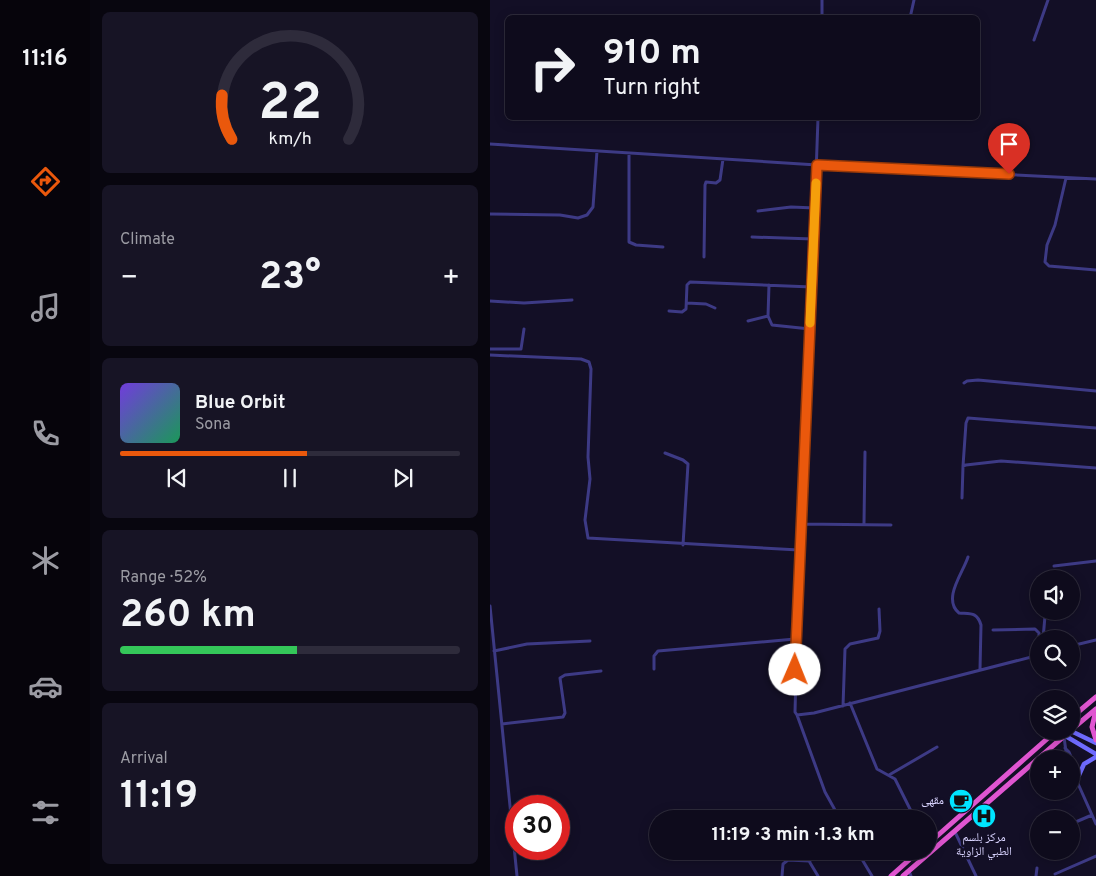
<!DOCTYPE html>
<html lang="en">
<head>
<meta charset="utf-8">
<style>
	:root { --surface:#0e0b1c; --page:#171425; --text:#f1f3f6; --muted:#9b9ba3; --line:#2e2b3b; --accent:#ea580c }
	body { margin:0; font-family:Overpass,"Noto Naskh Arabic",sans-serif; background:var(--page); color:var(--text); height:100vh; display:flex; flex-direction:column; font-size:19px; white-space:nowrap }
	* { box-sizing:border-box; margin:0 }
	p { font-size:16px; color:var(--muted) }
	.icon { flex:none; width:28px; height:28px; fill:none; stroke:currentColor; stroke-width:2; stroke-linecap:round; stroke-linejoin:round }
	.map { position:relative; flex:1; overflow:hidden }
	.panel { display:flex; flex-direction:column; gap:12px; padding:12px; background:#08060f; width:400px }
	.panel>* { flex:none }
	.hud { position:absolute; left:15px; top:15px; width:475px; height:105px; border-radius:8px; box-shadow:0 2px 12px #0003,0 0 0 1px var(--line); background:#0e0b1c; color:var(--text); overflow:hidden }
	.buttons { position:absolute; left:540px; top:570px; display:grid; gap:10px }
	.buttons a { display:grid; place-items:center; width:50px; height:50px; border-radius:50%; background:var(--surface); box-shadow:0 2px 12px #0003,0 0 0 1px var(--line); font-size:25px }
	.speed { position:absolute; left:15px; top:795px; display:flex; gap:10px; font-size:25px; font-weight:700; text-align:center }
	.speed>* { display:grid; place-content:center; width:65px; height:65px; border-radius:50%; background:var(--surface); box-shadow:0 2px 12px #0003,0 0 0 1px var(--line); line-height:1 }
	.speed .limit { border:8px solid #d22; background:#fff; color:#111 }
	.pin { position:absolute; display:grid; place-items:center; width:42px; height:42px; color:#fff; margin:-51px -21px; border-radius:50% 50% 50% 0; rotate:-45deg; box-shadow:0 0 5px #0007 }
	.pin .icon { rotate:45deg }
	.me { position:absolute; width:55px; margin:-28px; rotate:1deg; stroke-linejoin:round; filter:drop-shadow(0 0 4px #0008) }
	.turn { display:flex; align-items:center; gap:18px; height:105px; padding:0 15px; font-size:22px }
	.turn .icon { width:65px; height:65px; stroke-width:2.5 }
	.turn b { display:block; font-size:35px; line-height:42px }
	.big { font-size:38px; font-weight:700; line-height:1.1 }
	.panel .tile { flex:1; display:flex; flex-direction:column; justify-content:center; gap:8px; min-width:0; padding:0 18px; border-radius:8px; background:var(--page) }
	.panel .dial { align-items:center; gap:0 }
	.dial svg { height:130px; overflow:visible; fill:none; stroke:var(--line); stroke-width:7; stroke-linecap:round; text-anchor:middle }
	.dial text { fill:var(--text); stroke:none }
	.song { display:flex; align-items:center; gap:15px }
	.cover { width:60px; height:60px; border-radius:8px; background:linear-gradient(135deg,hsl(260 70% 55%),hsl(150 70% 35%)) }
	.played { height:5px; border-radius:2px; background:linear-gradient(90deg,var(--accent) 55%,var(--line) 55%) }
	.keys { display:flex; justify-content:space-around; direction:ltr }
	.heat { display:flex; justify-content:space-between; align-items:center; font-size:28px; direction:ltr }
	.charge { height:8px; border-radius:4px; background:linear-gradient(90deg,#34c759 52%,var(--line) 0) }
	.trip { position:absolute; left:159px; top:810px; width:288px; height:50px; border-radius:25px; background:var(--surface); box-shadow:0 2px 12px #0003,0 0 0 1px var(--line); font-weight:700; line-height:50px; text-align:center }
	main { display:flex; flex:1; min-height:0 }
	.tabs { display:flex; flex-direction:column; width:90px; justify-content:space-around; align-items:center; background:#06040b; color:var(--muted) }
	.tabs .icon { width:35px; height:35px }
	.tabs .active { color:var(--accent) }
	.tabs b { font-size:22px; color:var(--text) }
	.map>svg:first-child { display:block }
</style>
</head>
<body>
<main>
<nav class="tabs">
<b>11:16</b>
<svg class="icon active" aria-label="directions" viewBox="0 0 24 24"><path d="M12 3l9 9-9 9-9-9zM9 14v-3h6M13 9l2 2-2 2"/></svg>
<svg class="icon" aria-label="music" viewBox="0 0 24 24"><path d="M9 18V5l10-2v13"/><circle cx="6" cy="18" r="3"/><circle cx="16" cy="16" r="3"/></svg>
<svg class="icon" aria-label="phone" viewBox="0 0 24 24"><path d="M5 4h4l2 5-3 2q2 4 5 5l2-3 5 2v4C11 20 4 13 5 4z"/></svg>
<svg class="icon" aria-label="climate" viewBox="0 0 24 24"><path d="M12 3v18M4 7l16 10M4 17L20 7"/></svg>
<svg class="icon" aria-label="car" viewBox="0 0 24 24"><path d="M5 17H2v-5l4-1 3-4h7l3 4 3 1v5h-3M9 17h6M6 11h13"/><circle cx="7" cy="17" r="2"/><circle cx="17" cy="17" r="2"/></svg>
<svg class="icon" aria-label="filters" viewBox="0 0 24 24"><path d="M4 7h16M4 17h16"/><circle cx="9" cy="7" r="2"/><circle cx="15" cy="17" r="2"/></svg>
</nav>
<section class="panel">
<div class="tile dial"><svg viewBox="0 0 100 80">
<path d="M14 69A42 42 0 1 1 86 69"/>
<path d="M14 69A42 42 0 0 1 8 42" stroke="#ea580c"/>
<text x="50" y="56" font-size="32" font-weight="700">22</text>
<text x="50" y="72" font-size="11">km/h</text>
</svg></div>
<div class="tile"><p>Climate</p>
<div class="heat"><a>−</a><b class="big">23°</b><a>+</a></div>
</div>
<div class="tile">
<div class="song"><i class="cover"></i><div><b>Blue Orbit</b><p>Sona</p></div></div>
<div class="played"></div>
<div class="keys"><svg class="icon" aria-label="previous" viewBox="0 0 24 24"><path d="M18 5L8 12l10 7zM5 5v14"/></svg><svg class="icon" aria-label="pause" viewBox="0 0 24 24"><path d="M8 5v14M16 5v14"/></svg><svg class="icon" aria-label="next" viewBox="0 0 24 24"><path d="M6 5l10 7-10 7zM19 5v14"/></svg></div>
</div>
<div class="tile"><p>Range · 52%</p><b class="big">260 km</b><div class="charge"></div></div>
<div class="tile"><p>Arrival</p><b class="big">11:19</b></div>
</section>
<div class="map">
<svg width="606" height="876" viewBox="0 0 606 876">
	<rect width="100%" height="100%" fill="#130f26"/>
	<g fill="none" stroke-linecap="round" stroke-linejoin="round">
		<!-- minor -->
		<path stroke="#3d3a85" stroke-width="3" d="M332,18V0
			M420,18L424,0
			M544,40L558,0
			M328,118L322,287L310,524L305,712L307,715L324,713L549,655
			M0,144L327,165L606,179
			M139,153V242L146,245L173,247
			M576,178L565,225L557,245L555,262L559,266L606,270
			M268,211L301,207L325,208
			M0,214L70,215L88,218L97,215L103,207L107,151
			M262,237L323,239
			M214,257L215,185L216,182L226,183L230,180L233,159
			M279,285L278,316L282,325L320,329
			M0,301L34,303L82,300
			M197,303L216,304L225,308
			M179,311L192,312L196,309L197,285L200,282L322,287
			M258,321L278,316
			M0,349H31L34,329
			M0,355L91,359L99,362L101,369L98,457L100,479L95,520L98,538L309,550
			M474,383L477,381L488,380L606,391
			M175,453L193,460L198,464L193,545
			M473,466L476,423L478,418L606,428
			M472,498L473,466L476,465L511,461L606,468
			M374,523L375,452
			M310,524L401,525
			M478,557C473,573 452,599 469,613C481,614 487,612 491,625L490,669
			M564,566L606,561
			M0,606L27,876
			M503,630L545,629L549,633V639
			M553,639L555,616L558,611
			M581,646L606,640
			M4,651L37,644L100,641
			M548,655L549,640
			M164,669V656L168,651L305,639
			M360,703L387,769L405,779L425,819
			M353,706L355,649L360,644L388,638L390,631L389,609
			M307,715L335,792L350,819
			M12,724L73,717L75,713L70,678L75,675L111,671
			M574,737L577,759
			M575,748L579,752L589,776
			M581,768L606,824
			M399,775L447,747
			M581,824L602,815
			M465,832L486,876
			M547,840L549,839
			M367,851L382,876
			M419,871L421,876
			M565,874L606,856
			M292,876L293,864L298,860L319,861
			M328,876L319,861L337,851
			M546,876L547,868"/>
		<!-- secondary -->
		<path stroke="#6f6bff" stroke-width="4.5" d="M567,731L606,754
			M581,731L606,743
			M589,775L594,764L606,757"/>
		<!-- trunk -->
		<path stroke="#e055d1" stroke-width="5" d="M606,710L602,727L606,740
			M581,718L606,697
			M581,730L606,709
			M438,844L566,731
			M401,876L429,851
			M413,876L580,731"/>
	</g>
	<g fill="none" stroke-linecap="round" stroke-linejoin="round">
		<!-- route casing -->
		<g stroke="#983908" stroke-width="12">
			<path id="route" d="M305,670L327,165L519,174"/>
		</g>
		<!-- route -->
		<use href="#route" stroke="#ea580c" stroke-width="9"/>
		<!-- slow -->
		<path stroke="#f59e0b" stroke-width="9" d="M320,323L326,183"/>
	</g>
	<!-- icons -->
	<defs>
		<g id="cafe-disc" transform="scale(1.25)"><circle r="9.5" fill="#00e5ff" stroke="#130f26"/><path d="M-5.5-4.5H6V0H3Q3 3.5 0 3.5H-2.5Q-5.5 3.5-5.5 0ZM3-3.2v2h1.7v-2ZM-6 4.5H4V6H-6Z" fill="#111"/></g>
		<g id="hospital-disc" transform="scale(1.25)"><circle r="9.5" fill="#00e5ff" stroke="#130f26"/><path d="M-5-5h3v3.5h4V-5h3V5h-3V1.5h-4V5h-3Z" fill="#111"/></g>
	</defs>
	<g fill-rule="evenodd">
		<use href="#cafe-disc" x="471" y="801"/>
		<use href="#hospital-disc" x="494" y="816"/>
	</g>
	<g text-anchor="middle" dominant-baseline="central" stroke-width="5" stroke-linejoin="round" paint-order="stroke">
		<!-- poi labels -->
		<g font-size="12" fill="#d9d4ff" stroke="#130f26" text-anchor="end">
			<text x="454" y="801">مقهى</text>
			<text x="494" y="838" text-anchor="middle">مركز بلسم<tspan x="494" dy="14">الطبي الزاوية</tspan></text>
		</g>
	</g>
</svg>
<div class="buttons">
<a><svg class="icon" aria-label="sound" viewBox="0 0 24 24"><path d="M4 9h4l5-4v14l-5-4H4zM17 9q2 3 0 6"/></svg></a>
<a><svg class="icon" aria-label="search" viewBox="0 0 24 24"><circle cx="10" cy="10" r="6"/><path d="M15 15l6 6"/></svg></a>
<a><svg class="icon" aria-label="layers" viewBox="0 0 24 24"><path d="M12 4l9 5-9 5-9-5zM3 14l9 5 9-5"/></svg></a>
<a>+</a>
<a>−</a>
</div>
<div class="speed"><div class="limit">30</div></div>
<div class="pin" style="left:519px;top:174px;background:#d93025"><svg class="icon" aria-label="arrive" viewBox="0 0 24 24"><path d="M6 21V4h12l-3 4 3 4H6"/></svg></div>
<svg class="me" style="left:305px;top:670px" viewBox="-20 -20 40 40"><circle r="19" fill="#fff"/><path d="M0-13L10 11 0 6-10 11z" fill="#ea580c"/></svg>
<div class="trip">11:19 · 3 min · 1.3 km</div>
<div class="hud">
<div class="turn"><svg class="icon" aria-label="right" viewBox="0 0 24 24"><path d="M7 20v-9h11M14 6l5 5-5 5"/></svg><div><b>910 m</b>Turn right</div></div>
</div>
</div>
</main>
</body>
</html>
